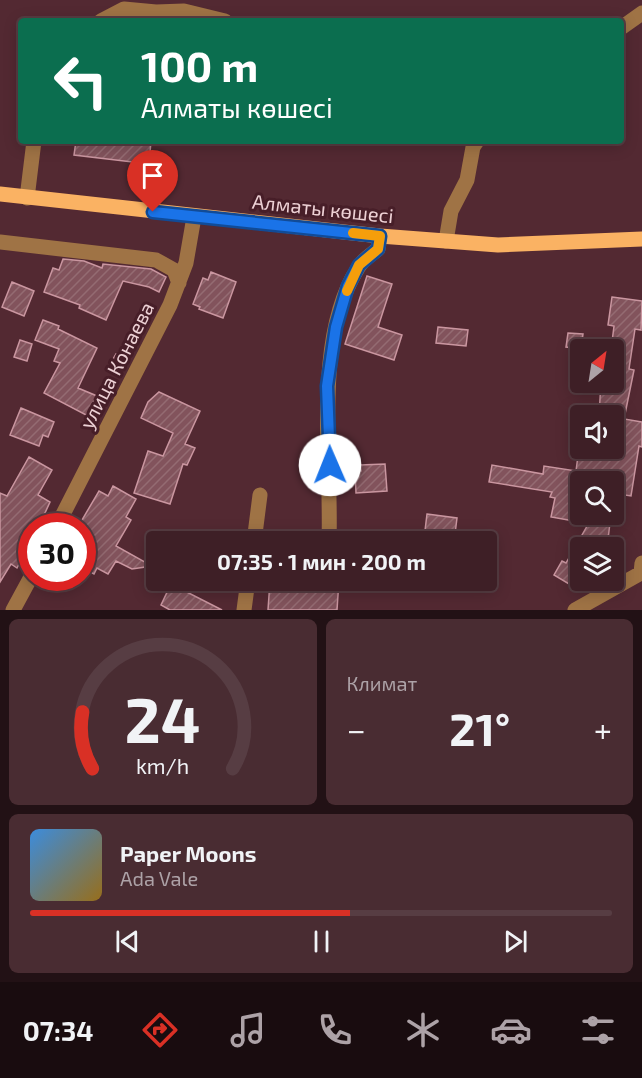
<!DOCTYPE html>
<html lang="ru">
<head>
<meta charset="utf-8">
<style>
	:root { --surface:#3e1f26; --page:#492c32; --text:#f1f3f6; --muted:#ada2a7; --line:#573d43; --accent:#d93025 }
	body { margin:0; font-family:"Exo 2",sans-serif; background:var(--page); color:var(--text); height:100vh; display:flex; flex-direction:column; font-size:22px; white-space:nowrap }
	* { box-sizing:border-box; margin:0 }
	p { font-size:20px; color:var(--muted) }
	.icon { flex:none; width:33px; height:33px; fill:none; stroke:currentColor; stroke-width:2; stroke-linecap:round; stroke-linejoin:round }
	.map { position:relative; height:610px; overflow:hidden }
	.drawer { display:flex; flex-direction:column; gap:9px; padding:9px; background:#221115; flex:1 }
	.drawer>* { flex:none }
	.guide { position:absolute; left:18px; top:18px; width:606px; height:126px; border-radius:6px; box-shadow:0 3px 15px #0003,0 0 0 2px var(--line); background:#0b6e4f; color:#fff; overflow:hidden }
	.needle { width:39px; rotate:30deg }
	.controls { position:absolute; left:570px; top:339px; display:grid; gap:12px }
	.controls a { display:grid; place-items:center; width:54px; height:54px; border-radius:6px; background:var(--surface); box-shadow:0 3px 15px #0003,0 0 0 2px var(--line); font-size:30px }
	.speed { position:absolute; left:18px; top:513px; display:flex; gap:12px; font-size:30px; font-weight:700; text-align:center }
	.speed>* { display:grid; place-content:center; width:78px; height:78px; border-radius:50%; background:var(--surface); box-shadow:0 3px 15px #0003,0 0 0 2px var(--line); line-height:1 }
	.speed .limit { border:9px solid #d22; background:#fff; color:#111 }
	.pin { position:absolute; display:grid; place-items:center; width:51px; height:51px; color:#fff; margin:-62px -26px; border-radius:50% 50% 50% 0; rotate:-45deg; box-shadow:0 0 6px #0007 }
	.pin .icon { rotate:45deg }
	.me { position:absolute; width:66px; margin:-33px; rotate:359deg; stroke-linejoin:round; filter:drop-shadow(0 0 4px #0008) }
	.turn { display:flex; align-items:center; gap:21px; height:126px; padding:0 24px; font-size:27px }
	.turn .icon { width:78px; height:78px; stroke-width:2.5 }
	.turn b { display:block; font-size:42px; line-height:51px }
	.big { font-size:45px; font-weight:700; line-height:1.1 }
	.drawer .tile { flex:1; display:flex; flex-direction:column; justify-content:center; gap:9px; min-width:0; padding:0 21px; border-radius:9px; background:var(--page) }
	.drawer .dial { align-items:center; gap:0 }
	.dial svg { height:156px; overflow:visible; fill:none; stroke:var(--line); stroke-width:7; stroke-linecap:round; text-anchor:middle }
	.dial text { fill:var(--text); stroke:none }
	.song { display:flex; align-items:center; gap:18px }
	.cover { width:72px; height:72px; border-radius:9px; background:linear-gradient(135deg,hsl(210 70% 55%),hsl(40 70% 35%)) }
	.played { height:6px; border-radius:3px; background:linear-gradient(90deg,var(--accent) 55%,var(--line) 55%) }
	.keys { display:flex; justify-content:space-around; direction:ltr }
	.heat { display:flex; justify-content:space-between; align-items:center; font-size:33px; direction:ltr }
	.drawer .tiles { flex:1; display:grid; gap:9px; grid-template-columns:1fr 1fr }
	.tile:last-child { grid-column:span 2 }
	.trip { position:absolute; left:146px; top:531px; width:351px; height:60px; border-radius:6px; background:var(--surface); box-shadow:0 3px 15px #0003,0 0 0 2px var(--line); font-weight:700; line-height:60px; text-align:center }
	.menu { display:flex; height:96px; justify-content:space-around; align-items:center; background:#190c0f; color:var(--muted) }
	.menu .icon { width:42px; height:42px }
	.menu .current { color:var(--accent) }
	.menu b { font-size:27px; color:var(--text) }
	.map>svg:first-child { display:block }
</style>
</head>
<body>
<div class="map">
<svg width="642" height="610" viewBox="0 0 642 610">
	<defs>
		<pattern id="building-hatch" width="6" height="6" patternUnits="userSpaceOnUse" patternTransform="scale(1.5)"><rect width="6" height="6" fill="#82535c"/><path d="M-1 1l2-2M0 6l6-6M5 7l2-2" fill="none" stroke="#946b72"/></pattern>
	</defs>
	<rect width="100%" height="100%" fill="#532932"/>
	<!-- building -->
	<path fill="url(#building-hatch)" stroke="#ca96a0" stroke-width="1.5" d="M76,141H151L149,164L74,155Z
		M63,259L84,261L102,268L103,264L151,269L166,277L159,292L149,287L123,281L106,320L79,308L80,305L44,292L53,268L59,270Z
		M211,272L236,282L223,318L199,309L200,307L193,304L203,278L208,280Z
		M367,276L392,284L378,327L402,335L394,360L345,344Z
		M12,282L34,291L24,316L2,307Z
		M612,297L642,301L641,330L635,329L629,369L634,370L624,419L642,422V447L639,446L631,496L618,494L620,486L614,485V482H580V522L551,517L555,498L550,497L552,492L489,482L492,465L543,474L544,466L576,471L579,448H614V416H599L601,382H614V350H611L614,326L608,325Z
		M43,320L59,326L58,329L97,348L78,388L97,396L88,416L44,393L60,363L54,361L59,349L35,340Z
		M438,327L468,330L466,346L436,343Z
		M568,333L583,334L581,349L566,347Z
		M20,340L32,344L27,361L14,357Z
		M116,354L128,360L120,373L109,366Z
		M159,392L200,411L185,444L195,448L187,465L183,464L170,504L134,493L148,451L163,456L173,433L141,418L148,402Z
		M21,408L54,422L48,437L43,435L39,446L10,435Z
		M29,457L52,470L38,495L50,502L39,526H32V540L17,568L11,564L0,582V493L7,496Z
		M385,464L387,491L356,493L355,472L361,471L360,465Z
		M113,486L136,499L126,517L131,520L116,546L152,566L132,569L116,561L108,574L97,568L94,574L83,568L87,561L82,559V520L99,491L108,496Z
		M427,514L457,518L454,542H432L424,539Z
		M594,514H611L607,548H580V576L574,587L554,575L562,561L566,563Z
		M293,580H339L337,610H268L270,581L293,582Z
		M171,584L222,610H170L161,605Z"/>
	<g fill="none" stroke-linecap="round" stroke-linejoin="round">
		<!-- minor -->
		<path stroke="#9f7345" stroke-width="15" d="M101,21L124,9L156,12L184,11L225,21
			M621,28L642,13
			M27,198L34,141
			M446,241L451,211L467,180L473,147L477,141
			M0,242L156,260L174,270L179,283
			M57,526L170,305L186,263L194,217
			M254,542L260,495
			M329,542C332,461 313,338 358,268C362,260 371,255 378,249L380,236
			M13,610L32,575
			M244,610L248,580
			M575,610L641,573L642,563"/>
		<!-- major -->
		<path stroke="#fab263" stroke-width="15" d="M0,194L380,236L498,245L642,239"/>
	</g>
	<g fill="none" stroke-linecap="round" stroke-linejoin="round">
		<!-- route casing -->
		<g stroke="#114b97" stroke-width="15">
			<path id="route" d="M153,212L380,236L378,249L359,265L348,286L336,327L327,386L330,465"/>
		</g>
		<!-- route -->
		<use href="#route" stroke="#1a73e8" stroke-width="10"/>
		<!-- slow -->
		<path stroke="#f59e0b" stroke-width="10" d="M347,291L359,265L378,249L380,236L353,233"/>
	</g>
	<g text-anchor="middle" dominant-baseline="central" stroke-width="6" stroke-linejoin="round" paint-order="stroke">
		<!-- street labels -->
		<g font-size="20" fill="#edd1d5" stroke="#471e28">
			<text transform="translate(323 208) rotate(6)">Алматы көшесі</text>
			<text transform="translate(116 365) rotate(-63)">улица Конаева</text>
		</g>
	</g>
</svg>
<div class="controls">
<a><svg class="needle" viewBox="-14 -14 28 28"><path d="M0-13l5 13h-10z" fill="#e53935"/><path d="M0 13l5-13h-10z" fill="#ada2a7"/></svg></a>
<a><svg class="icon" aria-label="sound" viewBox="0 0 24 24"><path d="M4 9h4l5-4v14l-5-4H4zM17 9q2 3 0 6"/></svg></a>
<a><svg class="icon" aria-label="search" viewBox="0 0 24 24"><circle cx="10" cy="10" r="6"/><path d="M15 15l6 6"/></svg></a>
<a><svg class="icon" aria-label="layers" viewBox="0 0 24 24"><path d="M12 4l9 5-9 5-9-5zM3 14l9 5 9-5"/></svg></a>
</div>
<div class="speed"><div class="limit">30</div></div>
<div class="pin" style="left:153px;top:212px;background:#d93025"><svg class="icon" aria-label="arrive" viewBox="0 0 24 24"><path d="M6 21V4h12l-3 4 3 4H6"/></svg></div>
<svg class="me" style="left:330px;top:465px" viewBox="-20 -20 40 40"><circle r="19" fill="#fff"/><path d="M0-13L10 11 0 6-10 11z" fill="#1a73e8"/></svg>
<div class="trip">07:35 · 1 мин · 200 m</div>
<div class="guide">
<div class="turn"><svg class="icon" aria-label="left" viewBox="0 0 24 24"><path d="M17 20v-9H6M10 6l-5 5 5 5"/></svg><div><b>100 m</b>Алматы көшесі</div></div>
</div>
</div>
<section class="drawer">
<div class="tiles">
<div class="tile dial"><svg viewBox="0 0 100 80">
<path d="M14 69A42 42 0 1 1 86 69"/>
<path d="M14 69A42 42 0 0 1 9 40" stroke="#d93025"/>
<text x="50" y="56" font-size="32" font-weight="700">24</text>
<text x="50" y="72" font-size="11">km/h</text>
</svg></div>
<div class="tile"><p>Климат</p>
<div class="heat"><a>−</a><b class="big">21°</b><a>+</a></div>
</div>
<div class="tile">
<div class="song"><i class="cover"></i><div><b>Paper Moons</b><p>Ada Vale</p></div></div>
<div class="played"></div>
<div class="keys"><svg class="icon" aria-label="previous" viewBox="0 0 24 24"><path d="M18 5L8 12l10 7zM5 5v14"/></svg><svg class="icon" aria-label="pause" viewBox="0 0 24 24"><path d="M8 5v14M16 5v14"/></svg><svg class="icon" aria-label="next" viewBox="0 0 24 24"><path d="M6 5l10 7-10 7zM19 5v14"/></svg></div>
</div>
</div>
</section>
<nav class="menu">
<b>07:34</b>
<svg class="icon current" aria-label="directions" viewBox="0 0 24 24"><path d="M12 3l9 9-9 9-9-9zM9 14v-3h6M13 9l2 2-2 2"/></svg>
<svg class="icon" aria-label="music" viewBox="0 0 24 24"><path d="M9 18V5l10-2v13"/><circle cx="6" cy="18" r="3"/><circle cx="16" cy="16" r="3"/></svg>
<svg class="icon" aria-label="phone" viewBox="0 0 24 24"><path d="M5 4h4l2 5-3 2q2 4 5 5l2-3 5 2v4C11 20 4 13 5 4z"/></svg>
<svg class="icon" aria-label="climate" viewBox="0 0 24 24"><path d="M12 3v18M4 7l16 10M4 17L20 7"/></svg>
<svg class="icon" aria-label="car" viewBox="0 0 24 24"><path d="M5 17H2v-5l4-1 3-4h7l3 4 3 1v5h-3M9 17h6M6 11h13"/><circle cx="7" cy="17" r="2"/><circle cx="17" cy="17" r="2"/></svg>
<svg class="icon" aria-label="filters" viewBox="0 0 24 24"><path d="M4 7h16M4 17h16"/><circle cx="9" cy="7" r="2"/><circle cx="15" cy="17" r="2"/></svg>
</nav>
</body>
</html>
